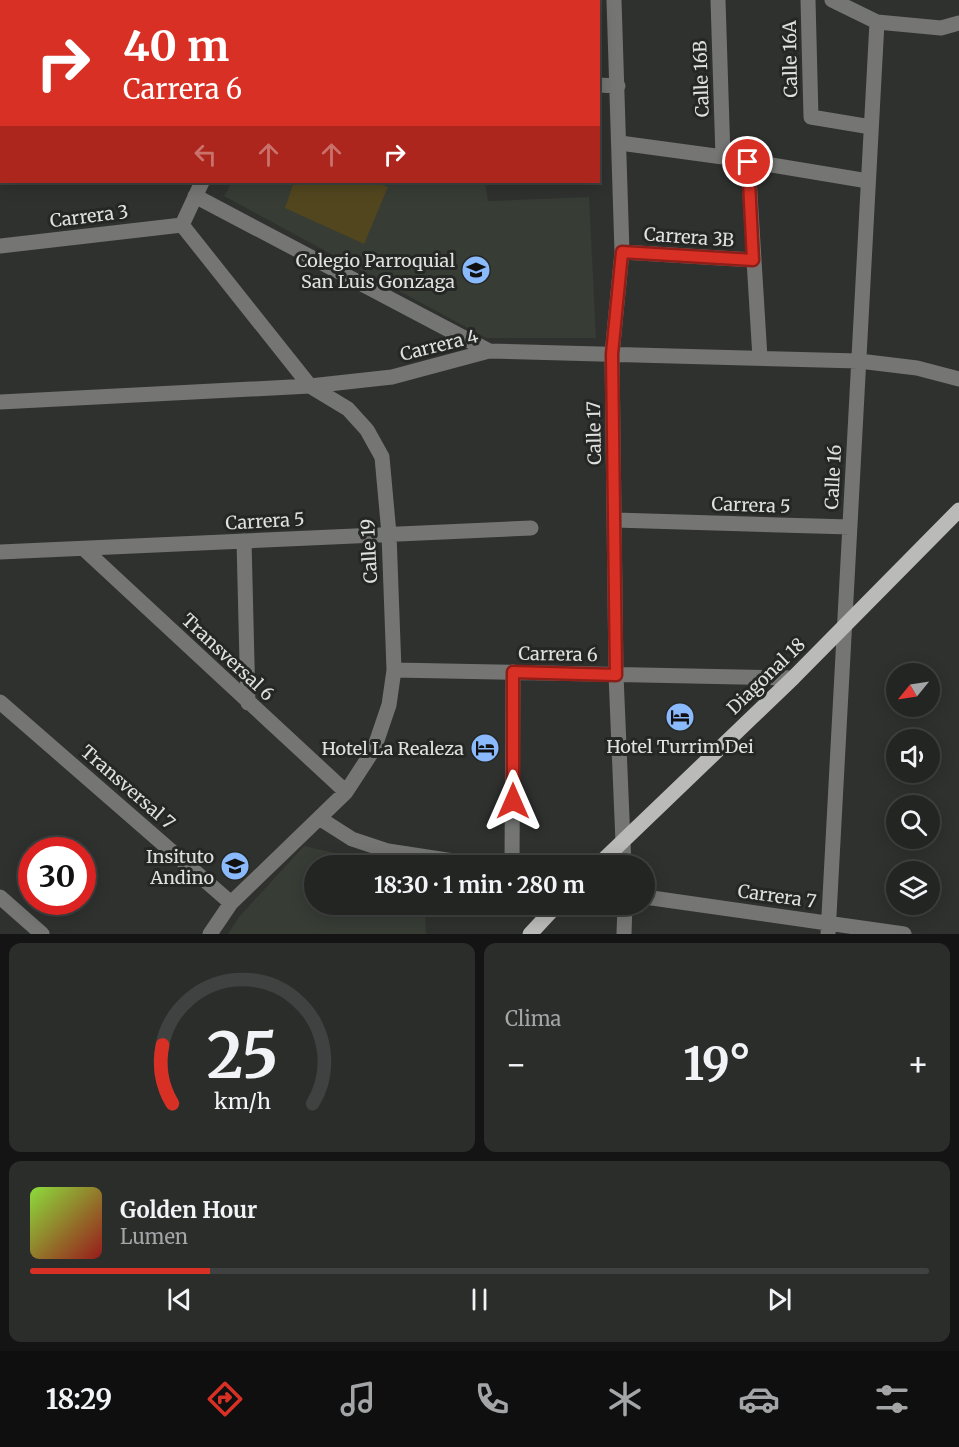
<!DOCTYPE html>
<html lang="es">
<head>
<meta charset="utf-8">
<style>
	:root { --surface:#232523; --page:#2b2d2b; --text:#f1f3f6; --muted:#a3a5a6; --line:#404241; --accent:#d93025 }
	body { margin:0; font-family:Merriweather,serif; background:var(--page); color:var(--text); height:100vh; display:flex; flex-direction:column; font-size:22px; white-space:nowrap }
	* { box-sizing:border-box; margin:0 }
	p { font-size:20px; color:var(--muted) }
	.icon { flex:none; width:33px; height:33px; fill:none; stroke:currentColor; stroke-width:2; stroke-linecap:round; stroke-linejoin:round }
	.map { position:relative; height:934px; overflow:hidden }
	.details { display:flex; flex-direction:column; gap:9px; padding:9px; background:#131413; flex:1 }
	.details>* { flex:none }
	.top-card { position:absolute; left:0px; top:0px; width:600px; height:183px; box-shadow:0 3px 15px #0003,0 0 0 2px var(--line); background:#d93025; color:#fff; overflow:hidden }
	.needle { width:39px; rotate:240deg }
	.tools { position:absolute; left:886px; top:663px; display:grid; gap:12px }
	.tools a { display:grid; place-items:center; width:54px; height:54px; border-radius:50%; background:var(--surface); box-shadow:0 3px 15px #0003,0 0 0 2px var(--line); font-size:30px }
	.speed { position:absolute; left:18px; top:837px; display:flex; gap:12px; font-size:30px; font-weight:700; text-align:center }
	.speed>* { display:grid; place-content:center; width:78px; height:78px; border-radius:50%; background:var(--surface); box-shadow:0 3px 15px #0003,0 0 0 2px var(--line); line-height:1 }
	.speed .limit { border:9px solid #d22; background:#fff; color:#111 }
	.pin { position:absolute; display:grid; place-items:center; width:51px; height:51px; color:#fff; margin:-26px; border:3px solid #fff; border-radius:50%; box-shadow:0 2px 6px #0007 }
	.me { position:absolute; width:66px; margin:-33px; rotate:0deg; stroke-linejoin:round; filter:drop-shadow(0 0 4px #0008) }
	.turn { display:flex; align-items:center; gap:21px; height:126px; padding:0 24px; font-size:27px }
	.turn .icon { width:78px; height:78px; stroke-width:2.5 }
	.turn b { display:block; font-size:42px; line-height:51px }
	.lanes { display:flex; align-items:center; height:57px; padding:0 24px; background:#0003; justify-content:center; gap:30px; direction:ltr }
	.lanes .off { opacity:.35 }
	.big { font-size:45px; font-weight:700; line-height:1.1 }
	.details .tile { flex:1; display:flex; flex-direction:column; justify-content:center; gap:9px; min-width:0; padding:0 21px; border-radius:12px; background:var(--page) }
	.details .dial { align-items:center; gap:0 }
	.dial svg { height:156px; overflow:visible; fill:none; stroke:var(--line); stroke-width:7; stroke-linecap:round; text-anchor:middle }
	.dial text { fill:var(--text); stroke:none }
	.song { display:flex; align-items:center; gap:18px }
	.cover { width:72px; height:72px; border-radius:9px; background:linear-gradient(135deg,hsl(90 70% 55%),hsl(0 70% 35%)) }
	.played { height:6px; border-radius:3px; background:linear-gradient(90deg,var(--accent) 20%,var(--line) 20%) }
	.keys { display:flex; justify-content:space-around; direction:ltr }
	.heat { display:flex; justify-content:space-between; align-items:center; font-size:33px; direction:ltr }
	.details .tiles { flex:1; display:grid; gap:9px; grid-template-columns:1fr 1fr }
	.tile:last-child { grid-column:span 2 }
	.trip { position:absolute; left:304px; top:855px; width:351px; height:60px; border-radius:30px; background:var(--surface); box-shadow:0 3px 15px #0003,0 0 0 2px var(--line); font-weight:700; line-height:60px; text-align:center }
	.dock { display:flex; height:96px; justify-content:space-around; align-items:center; background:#0e0f0e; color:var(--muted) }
	.dock .icon { width:42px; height:42px }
	.dock .active { color:var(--accent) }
	.dock b { font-size:27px; color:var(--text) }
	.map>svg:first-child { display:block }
</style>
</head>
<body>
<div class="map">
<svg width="959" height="934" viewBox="0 0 959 934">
	<rect width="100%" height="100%" fill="#2f312f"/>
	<!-- built -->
	<path fill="#373c35" d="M232,182H485L488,201L589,197L596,338H486L224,196Z
		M304,846L389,865L315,866V904L425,905L426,934H228L239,917Z"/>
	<!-- green -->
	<path fill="#51461e" d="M294,182H375L388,187L364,244L285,208Z"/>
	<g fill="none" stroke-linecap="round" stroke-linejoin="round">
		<!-- minor -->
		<path stroke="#757674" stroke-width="15" d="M614,0L622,252L612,354L616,675L624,866
			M718,0L723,157
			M808,0L811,117L871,127
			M832,0L877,22L941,28L959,23
			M275,2V0
			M500,2V0
			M525,2V0
			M598,85L618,86
			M0,92L2,95
			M620,143L723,157L868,181
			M748,162L760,358
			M195,196L489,351
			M182,225L310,386L348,409L367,430L382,457L389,534L394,670L389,705L374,749L346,792L231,903L210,934
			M182,225L202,182
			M0,246L182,225
			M622,252L753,260
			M0,402L310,386L392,377L489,351L859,361L917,368L959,379
			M615,520L850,527
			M244,541L248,703
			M84,549L346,792
			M0,552L531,528
			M394,670L793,678
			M0,702L231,903
			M319,818L352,839L388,851L486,866
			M512,866L513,672
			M0,897L42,934
			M645,897L904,934
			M624,934L625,904
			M828,934L877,22"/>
		<!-- major -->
		<path stroke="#babab8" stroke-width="15" d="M597,866L793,678L959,510
			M530,934L558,904"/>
	</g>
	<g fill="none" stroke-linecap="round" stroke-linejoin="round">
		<!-- route casing -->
		<g stroke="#8d1f18" stroke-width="15">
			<path id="route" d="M513,801V672L616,675L612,354L622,252L753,260L748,162"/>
		</g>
		<!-- route -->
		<use href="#route" stroke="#d93025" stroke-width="10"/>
	</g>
	<!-- icons -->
	<defs>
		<g id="school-disc" transform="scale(1.5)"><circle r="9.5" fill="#8abafc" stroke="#252725"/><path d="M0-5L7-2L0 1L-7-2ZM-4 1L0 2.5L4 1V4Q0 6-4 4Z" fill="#111"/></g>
		<g id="hotel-disc" transform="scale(1.5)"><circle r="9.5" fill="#8abafc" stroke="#252725"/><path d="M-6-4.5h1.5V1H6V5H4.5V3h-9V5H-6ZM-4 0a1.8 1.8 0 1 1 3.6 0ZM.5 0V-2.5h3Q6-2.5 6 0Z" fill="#111"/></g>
	</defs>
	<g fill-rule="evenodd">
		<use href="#school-disc" x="476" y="270"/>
		<use href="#hotel-disc" x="680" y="717"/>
		<use href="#hotel-disc" x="485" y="748"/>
		<use href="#school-disc" x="235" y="866"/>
	</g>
	<g text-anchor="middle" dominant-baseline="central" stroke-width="6" stroke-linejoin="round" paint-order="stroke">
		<!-- street labels -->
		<g font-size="18" fill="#dfe0df" stroke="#252725">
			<text transform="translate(790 59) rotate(-91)">Calle 16A</text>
			<text transform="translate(701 79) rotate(-92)">Calle 16B</text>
			<text transform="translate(89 216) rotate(-7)">Carrera 3</text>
			<text transform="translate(689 237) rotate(4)">Carrera 3B</text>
			<text transform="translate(439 345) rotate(-14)">Carrera 4</text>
			<text transform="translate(594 433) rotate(-91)">Calle 17</text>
			<text transform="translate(833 477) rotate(-87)">Calle 16</text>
			<text transform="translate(751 505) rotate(2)">Carrera 5</text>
			<text transform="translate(265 521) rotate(-3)">Carrera 5</text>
			<text transform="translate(369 551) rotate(-93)">Calle 19</text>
			<text transform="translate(558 654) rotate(1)">Carrera 6</text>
			<text transform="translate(228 657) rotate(43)">Transversal 6</text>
			<text transform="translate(766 676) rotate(-44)">Diagonal 18</text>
			<text transform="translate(128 787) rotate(41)">Transversal 7</text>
			<text transform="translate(777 896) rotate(8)">Carrera 7</text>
		</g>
		<!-- poi labels -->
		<g font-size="18" fill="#dfe0df" stroke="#252725" text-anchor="end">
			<text x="455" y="260">Colegio Parroquial<tspan x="455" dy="21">San Luis Gonzaga</tspan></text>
			<text x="680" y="746" text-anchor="middle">Hotel Turrim Dei</text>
			<text x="464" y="748">Hotel La Realeza</text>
			<text x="214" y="856">Insituto<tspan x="214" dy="21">Andino</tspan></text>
		</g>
	</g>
</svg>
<div class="tools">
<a><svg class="needle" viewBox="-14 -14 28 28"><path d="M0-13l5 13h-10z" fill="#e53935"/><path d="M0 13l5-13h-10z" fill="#a3a5a6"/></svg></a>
<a><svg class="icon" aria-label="sound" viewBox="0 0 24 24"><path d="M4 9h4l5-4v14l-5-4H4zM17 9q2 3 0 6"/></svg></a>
<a><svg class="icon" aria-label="search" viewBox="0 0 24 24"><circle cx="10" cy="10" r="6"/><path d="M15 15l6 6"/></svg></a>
<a><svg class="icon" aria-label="layers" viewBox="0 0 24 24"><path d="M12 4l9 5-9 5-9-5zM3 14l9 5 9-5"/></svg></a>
</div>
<div class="speed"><div class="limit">30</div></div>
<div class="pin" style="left:748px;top:162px;background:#d93025"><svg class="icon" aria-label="arrive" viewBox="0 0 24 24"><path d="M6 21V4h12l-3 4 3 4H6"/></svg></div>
<svg class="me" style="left:513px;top:801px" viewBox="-20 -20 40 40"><path d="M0-17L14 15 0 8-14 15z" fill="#d93025" stroke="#fff" stroke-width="4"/></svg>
<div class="trip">18:30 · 1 min · 280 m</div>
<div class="top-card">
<div class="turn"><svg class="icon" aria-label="right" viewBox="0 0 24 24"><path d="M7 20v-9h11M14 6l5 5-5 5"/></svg><div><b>40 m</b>Carrera 6</div></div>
<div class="lanes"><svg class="icon off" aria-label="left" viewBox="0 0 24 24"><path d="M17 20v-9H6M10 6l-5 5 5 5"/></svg><svg class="icon off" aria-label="ahead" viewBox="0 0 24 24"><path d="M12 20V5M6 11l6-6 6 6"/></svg><svg class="icon off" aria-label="ahead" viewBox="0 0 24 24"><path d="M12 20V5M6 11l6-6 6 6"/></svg><svg class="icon" aria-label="right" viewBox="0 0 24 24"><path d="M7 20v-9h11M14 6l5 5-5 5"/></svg></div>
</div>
</div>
<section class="details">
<div class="tiles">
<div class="tile dial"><svg viewBox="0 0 100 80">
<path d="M14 69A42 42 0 1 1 86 69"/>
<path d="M14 69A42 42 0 0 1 9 39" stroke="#d93025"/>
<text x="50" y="56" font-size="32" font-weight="700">25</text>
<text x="50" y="72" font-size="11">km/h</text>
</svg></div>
<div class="tile"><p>Clima</p>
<div class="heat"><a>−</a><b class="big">19°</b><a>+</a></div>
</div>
<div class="tile">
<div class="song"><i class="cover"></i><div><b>Golden Hour</b><p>Lumen</p></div></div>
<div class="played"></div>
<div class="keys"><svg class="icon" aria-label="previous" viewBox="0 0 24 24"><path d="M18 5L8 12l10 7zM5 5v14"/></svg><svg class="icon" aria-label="pause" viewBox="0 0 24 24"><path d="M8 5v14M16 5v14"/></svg><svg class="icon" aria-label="next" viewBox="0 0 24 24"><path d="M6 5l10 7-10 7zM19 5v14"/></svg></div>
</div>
</div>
</section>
<nav class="dock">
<b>18:29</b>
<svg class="icon active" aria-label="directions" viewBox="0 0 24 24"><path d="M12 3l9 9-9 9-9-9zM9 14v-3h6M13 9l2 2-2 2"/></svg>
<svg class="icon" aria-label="music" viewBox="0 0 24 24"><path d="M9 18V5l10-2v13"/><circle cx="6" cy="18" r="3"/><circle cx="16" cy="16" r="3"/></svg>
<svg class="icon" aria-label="phone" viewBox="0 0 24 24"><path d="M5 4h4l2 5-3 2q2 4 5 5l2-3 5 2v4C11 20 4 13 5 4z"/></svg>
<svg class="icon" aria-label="climate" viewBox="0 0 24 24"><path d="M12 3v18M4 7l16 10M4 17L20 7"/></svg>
<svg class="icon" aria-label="car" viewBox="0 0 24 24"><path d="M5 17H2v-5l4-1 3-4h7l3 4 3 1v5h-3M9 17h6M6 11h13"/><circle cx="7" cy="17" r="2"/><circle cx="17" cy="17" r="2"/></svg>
<svg class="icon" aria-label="filters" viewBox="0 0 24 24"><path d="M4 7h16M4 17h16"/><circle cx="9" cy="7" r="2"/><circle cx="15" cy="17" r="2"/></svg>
</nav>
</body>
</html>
